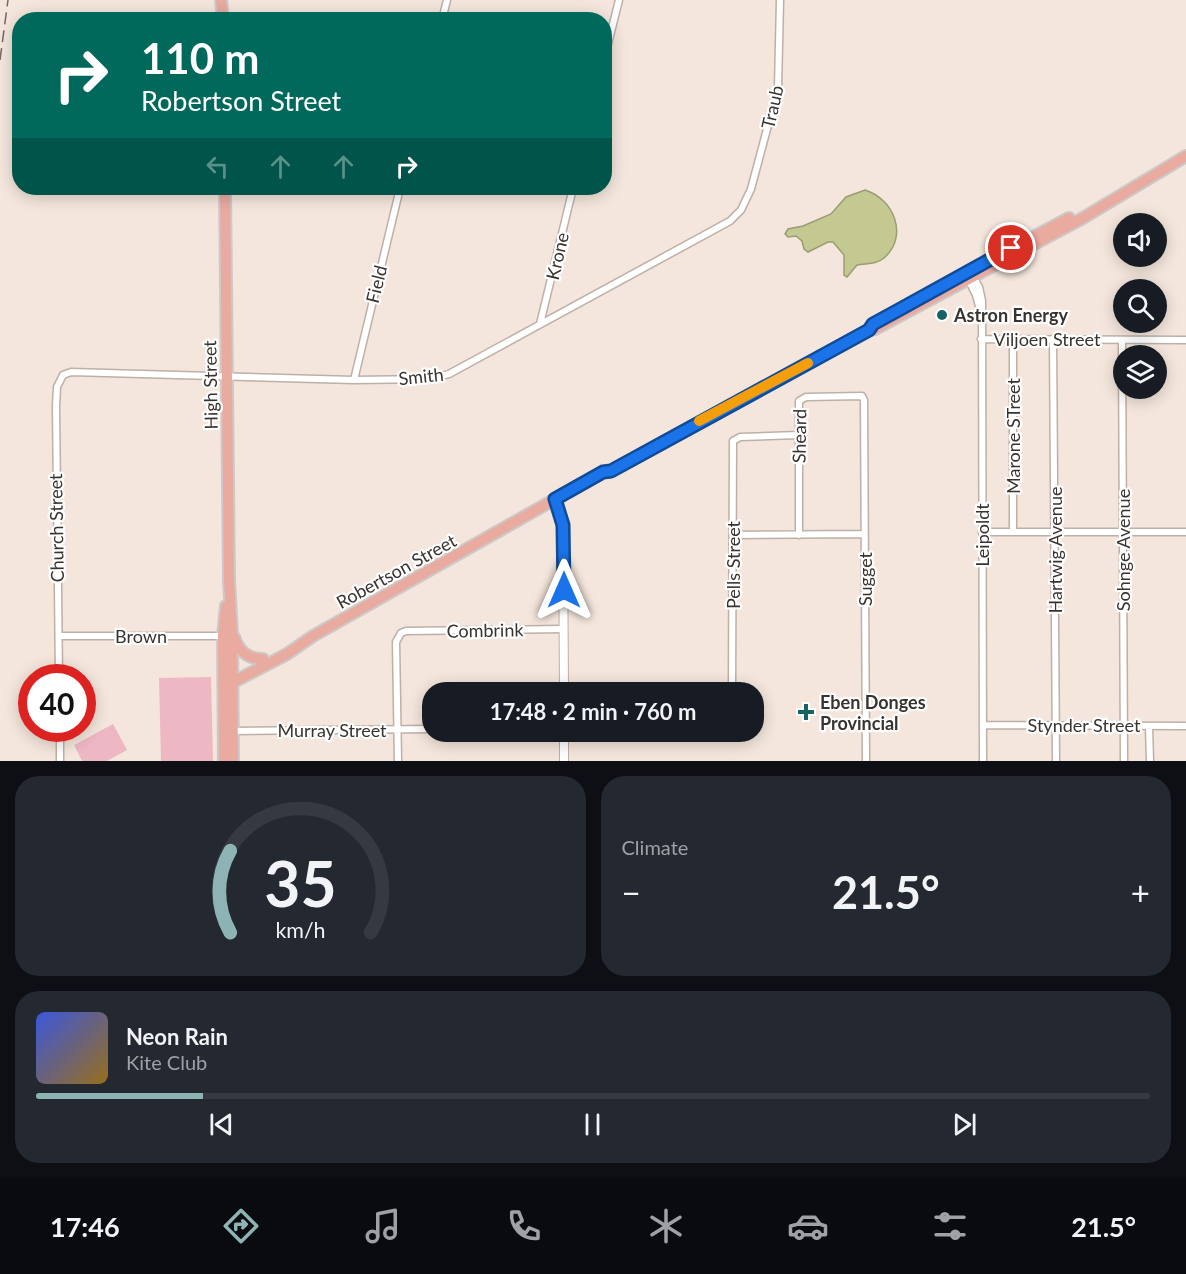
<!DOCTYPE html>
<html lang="en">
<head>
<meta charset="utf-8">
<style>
	:root { --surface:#171b24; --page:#242831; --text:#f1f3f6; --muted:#9ea1a6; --line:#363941; --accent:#8eb3b4 }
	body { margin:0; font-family:Lato,sans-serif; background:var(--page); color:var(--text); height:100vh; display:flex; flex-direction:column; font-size:22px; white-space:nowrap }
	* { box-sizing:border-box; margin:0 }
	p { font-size:20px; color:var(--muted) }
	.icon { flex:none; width:33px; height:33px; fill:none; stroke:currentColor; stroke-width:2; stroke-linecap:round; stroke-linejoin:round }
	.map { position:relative; height:761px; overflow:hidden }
	.details { display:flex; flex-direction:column; gap:15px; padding:15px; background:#0d0f14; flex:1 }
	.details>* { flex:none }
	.top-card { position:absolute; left:12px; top:12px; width:600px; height:183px; border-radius:24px; box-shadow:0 3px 15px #0003; background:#00695c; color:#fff; overflow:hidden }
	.tools { position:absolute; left:1113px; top:213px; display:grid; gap:12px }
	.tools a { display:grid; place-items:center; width:54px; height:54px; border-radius:50%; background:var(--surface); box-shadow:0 3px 15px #0003; font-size:30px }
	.speed { position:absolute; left:18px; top:664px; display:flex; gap:12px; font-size:30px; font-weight:700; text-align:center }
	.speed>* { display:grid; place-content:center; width:78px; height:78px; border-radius:50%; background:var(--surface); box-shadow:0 3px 15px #0003; line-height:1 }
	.speed .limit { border:9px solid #d22; background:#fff; color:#111 }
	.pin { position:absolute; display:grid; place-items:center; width:51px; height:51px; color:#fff; margin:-26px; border:3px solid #fff; border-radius:50%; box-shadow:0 2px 6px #0007 }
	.me { position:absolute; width:66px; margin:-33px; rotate:0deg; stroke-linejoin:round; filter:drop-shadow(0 0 4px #0008) }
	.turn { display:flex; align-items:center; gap:21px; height:126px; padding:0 30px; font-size:27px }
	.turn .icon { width:78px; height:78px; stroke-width:2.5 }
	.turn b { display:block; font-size:42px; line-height:51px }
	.lanes { display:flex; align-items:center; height:57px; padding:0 30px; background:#0003; justify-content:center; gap:30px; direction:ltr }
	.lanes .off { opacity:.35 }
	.big { font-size:45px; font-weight:700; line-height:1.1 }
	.details .widget { flex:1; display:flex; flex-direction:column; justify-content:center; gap:9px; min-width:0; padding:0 21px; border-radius:24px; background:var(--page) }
	.details .dial { align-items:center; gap:0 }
	.dial svg { height:156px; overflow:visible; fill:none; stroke:var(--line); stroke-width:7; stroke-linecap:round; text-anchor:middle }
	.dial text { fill:var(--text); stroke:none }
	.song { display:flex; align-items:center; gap:18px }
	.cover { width:72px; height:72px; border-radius:9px; background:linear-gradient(135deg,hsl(230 70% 55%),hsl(40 70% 35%)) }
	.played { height:6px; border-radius:3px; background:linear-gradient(90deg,var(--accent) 15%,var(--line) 15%) }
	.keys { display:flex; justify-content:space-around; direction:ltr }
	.heat { display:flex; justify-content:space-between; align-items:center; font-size:33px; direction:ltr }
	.details .tiles { flex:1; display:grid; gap:15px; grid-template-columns:1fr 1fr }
	.widget:last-child { grid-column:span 2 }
	.trip { position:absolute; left:422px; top:682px; width:342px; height:60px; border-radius:24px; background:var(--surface); box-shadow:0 3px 15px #0003; font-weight:700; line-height:60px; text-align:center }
	.dock { display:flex; height:96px; justify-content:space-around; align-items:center; background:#090b0e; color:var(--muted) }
	.dock .icon { width:42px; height:42px }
	.dock .active { color:var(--accent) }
	.dock b { font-size:27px; color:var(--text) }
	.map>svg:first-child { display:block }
</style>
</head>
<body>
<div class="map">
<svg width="1186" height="761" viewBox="0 0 1186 761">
	<rect width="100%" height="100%" fill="#f4e6dc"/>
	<!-- green -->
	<path fill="#edb7c3" d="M211,677L213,761H161L159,678Z
		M113,724L127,750L107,761H82L74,745Z"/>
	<!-- water -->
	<path fill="#c4c991" stroke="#9a9c74" stroke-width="1.5" d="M865,190C894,199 909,236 884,258C876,265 866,263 857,265L847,277L844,275V255L833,242H828L808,252L804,249L802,241L796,236L788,237L785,234L788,229L803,226L831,214L846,197Z"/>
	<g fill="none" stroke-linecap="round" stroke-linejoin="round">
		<!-- minor casing -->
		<g stroke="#bdb0a6" stroke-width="9">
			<path id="minor" d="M442,20L447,0
				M604,60L619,0
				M969,270L979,287L982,301L983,761
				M965,273L976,295L979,306
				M540,324L573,188
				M981,339L1186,340
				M1053,339L1056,761
				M1122,340L1124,761
				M354,380L400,188
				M982,532H1186
				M1013,532V340
				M733,535L864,534
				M799,535V401L806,397L862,396L864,400L866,761
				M59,636H223
				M59,678L56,406L57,387L63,375L71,372L354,380L430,379L449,374L730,221L741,210L751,189L778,88L780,0
				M732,693L733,441L740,437L798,435
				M983,725L1186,726
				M1149,726L1150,761
				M60,729V761
				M233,731L432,729
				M398,761L396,642L401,633L406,631L563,629"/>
		</g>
		<!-- tertiary casing -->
		<g stroke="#bdb0a6" stroke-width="10">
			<path id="tertiary" d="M555,499L562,518L563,532L564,693
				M564,761V732"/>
		</g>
		<!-- primary casing -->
		<g stroke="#cccac9" stroke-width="14">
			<path id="primary" d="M221,0L223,20
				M225,188L229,581L232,634L233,761
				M1001,254L1069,218
				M234,637C239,651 247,659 263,659
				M224,687L287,654L313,636L603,472L611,471L869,330L875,329L1083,218L1186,156
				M224,761L223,636L226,606"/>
		</g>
		<!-- minor -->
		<use href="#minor" stroke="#fff" stroke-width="6"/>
		<!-- tertiary -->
		<use href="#tertiary" stroke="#fff" stroke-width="8"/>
		<!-- primary -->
		<use href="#primary" stroke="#e9aaa0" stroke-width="10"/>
		<!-- rail -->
		<path stroke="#716862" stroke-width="1.5" stroke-dasharray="12 6" stroke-linecap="butt" d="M0,60L8,0"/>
	</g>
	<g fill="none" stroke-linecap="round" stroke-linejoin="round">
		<!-- route casing -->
		<g stroke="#114b97" stroke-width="15">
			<path id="route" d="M564,590L563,525L555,499L603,472L611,471L869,330L873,324L895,312L1011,248"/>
		</g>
		<!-- route -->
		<use href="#route" stroke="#1a73e8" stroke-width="10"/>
		<!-- slow -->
		<path stroke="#f59e0b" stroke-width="10" d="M699,421L808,363"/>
	</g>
	<!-- markers -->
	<g fill="#156463" stroke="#fff" stroke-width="2">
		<circle cx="942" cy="315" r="6"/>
		<path d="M803 703h6v6h6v6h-6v6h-6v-6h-6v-6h6z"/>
	</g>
	<g text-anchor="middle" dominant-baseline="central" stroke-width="4.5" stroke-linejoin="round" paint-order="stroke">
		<!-- street labels -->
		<g font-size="18" fill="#39332f" stroke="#fff">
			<text transform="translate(772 107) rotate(-77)">Traub</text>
			<text transform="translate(557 256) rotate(-77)">Krone</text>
			<text transform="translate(376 284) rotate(-76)">Field</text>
			<text x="1047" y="339">Viljoen Street</text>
			<text transform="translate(421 376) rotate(-6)">Smith</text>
			<text transform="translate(210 385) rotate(-91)">High Street</text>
			<text transform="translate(799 436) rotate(-89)">Sheard</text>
			<text transform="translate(1013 436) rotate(-90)">Marone STreet</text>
			<text transform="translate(56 528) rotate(-91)">Church Street</text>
			<text transform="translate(982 535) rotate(-90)">Leipoldt</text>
			<text transform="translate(1055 550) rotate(-90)">Hartwig Avenue</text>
			<text transform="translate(1123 550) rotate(-90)">Sohnge Avenue</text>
			<text transform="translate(733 565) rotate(-90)">Pells Street</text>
			<text transform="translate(396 571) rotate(-29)">Robertson Street</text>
			<text transform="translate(865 579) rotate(-90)">Sugget</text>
			<text transform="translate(485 630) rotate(-1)">Combrink</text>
			<text x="141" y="636">Brown</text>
			<text x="1084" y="725">Stynder Street</text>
			<text x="332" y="730">Murray Street</text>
		</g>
		<!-- poi labels -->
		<g font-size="18" font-weight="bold" fill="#39332f" stroke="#fff" text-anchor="start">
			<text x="954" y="315">Astron Energy</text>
			<text x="820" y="702">Eben Donges<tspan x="820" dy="21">Provincial</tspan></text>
		</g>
	</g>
</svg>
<div class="tools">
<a><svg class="icon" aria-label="sound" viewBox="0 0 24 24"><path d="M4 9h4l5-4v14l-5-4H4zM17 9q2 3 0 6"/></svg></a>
<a><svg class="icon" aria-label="search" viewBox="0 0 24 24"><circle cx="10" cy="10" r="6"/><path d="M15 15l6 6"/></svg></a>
<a><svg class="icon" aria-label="layers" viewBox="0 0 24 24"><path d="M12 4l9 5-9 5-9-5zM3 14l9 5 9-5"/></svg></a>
</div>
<div class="speed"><div class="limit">40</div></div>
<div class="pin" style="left:1011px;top:248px;background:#d93025"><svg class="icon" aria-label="arrive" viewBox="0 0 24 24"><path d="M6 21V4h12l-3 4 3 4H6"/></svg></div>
<svg class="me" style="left:564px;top:590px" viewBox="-20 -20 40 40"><path d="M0-17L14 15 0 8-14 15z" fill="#1a73e8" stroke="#fff" stroke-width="4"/></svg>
<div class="trip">17:48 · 2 min · 760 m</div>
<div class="top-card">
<div class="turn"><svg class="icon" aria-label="right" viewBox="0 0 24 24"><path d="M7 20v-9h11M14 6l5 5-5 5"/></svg><div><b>110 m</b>Robertson Street</div></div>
<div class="lanes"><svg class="icon off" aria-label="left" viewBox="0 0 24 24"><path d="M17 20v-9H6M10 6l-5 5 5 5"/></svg><svg class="icon off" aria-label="ahead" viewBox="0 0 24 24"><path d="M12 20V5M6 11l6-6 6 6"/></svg><svg class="icon off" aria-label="ahead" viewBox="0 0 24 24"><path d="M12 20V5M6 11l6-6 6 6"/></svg><svg class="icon" aria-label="right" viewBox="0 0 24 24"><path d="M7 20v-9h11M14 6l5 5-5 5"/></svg></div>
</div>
</div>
<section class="details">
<div class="tiles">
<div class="widget dial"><svg viewBox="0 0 100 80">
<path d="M14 69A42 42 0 1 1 86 69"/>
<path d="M14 69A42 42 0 0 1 14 27" stroke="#8eb3b4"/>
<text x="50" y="56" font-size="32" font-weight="700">35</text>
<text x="50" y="72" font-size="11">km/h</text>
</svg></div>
<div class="widget"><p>Climate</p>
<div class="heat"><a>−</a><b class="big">21.5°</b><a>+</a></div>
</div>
<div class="widget">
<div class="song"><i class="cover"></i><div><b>Neon Rain</b><p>Kite Club</p></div></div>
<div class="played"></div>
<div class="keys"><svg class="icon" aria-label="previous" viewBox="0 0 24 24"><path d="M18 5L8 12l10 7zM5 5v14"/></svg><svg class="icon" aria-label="pause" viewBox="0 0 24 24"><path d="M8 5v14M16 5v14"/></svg><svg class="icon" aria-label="next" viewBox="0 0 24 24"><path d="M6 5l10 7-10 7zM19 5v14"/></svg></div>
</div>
</div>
</section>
<nav class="dock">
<b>17:46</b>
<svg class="icon active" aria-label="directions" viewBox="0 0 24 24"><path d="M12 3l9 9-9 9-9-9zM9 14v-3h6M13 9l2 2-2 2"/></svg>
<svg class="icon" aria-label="music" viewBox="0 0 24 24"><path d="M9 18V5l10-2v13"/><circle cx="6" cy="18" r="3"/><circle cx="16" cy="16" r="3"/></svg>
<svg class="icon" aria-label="phone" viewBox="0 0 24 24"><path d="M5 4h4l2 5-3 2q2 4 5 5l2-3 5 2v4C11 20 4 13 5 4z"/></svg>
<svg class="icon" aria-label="climate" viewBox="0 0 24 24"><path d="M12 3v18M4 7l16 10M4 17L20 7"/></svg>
<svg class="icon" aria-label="car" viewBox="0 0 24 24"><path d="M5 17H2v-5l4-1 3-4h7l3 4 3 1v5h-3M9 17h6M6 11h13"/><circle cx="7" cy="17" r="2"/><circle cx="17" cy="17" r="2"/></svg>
<svg class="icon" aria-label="filters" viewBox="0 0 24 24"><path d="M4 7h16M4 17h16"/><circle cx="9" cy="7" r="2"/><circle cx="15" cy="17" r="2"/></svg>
<b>21.5°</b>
</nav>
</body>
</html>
